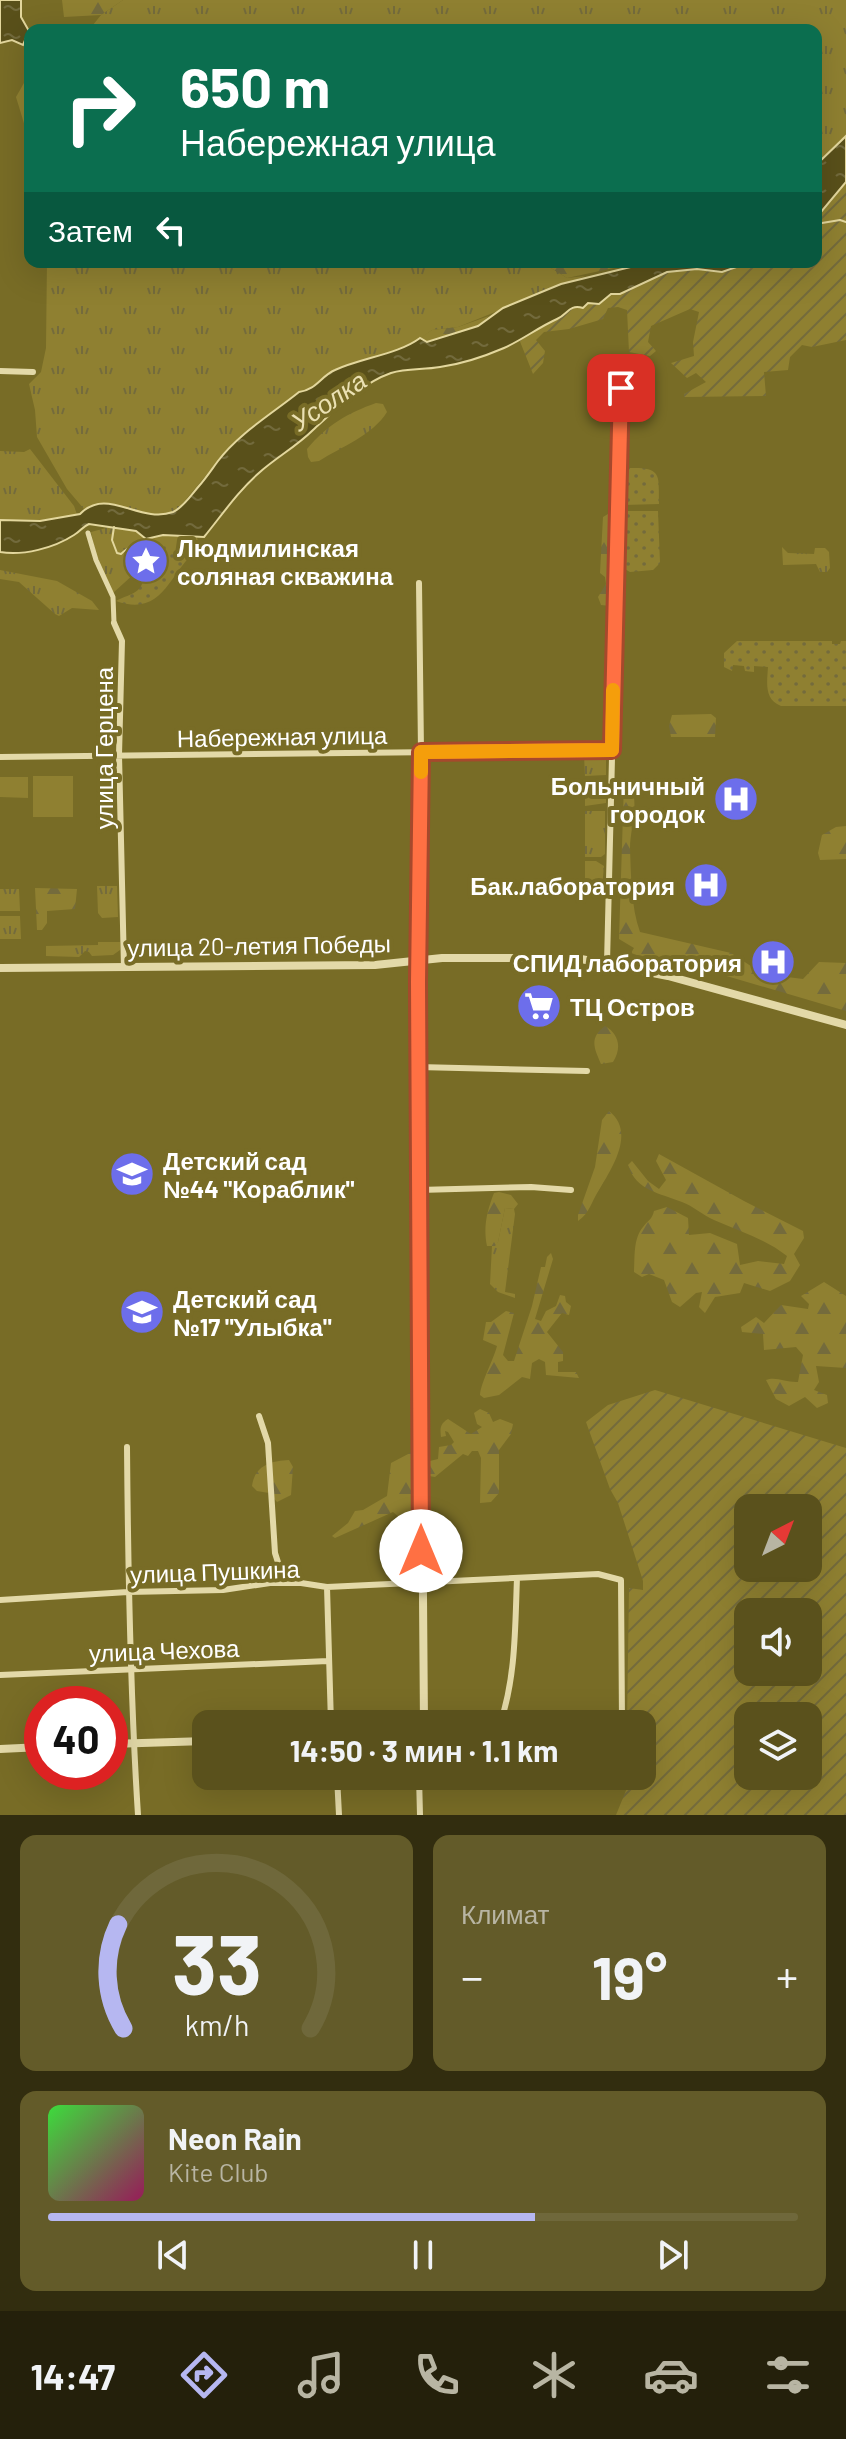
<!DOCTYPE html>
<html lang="ru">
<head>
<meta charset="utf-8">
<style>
	:root { --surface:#5a511c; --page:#635b29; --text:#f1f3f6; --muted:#b8b5a3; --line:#6f683b; --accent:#b6b7f1 }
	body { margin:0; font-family:Barlow,sans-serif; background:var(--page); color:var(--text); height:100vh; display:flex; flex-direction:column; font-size:30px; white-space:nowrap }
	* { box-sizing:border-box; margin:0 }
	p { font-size:26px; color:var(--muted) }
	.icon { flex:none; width:44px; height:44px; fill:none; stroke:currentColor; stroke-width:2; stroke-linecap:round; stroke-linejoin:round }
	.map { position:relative; height:1815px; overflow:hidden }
	.panel { display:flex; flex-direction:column; gap:20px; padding:20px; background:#322d0f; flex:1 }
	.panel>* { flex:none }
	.banner { position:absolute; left:24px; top:24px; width:798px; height:244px; border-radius:16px; box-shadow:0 8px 32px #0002; background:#0b6e4f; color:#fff; overflow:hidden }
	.needle { width:52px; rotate:42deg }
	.tools { position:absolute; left:734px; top:1494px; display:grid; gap:16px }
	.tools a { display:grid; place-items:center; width:88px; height:88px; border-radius:16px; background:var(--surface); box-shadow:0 8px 32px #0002; font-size:40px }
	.speed { position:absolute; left:24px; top:1686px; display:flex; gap:16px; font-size:40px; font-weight:700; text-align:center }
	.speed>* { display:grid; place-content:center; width:104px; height:104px; border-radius:50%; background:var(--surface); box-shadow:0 8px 32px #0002; line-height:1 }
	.speed .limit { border:12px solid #d22; background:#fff; color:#111 }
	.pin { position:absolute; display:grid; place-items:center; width:68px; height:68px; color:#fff; margin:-34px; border-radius:16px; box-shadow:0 4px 12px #0006 }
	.me { position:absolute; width:88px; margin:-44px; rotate:0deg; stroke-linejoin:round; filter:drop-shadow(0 0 6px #0008) }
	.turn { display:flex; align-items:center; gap:28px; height:168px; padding:0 24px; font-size:36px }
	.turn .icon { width:104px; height:104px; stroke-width:2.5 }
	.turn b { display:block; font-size:56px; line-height:68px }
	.then { display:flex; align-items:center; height:76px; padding:0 24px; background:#0003; gap:16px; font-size:30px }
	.big { font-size:60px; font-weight:700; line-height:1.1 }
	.panel .widget { flex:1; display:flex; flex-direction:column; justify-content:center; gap:12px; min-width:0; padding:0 28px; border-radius:16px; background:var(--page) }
	.panel .dial { align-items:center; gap:0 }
	.dial svg { height:208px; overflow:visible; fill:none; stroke:var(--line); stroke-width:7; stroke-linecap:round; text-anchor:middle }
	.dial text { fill:var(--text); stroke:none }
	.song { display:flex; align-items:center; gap:24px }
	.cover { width:96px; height:96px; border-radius:12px; background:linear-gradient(135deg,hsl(120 70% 55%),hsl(330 70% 35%)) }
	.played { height:8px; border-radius:4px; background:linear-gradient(90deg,var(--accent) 65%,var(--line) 65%) }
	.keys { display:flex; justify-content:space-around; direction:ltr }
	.heat { display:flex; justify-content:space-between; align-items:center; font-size:44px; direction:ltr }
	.panel .tiles { flex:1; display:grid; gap:20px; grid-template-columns:1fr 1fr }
	.widget:last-child { grid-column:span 2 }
	.trip { position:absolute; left:192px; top:1710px; width:464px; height:80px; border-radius:16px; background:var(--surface); box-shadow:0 8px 32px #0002; font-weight:700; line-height:80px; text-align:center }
	.dock { display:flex; height:128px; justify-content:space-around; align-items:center; background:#24200b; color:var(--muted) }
	.dock .icon { width:56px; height:56px }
	.dock .on { color:var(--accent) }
	.dock b { font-size:36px; color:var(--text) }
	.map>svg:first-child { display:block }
</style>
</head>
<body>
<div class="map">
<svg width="846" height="1815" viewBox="0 0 846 1815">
	<defs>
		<pattern id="grass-tufts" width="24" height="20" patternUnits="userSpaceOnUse" patternTransform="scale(2)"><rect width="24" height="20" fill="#8f8031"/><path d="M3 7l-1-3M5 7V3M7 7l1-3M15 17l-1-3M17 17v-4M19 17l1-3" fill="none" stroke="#746b3c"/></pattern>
		<pattern id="forest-firs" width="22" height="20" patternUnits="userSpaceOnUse" patternTransform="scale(2)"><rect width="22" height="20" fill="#8f8031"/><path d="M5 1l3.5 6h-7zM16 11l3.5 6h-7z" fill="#746b3c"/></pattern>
		<pattern id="park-dots" width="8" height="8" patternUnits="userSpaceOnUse" patternTransform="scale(2)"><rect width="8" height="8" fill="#8f8031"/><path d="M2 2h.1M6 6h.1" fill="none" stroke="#746b3c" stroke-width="1.8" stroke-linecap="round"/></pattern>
		<pattern id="garden-furrows" width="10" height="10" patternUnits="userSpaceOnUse" patternTransform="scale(2)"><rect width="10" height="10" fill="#8f8031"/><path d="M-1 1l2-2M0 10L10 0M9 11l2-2" fill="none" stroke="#746b3c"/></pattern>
		<pattern id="water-ripples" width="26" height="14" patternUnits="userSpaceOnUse" patternTransform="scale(2)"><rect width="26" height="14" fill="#59501a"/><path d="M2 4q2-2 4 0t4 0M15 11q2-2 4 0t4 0" fill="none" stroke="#726a3c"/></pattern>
	</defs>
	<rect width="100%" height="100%" fill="#786c26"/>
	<!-- grass -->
	<path fill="url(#grass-tufts)" d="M123,0H846V136L816,165V30H89L101,15Z
		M30,80V143L16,97L24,83Z
		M47,262H552L551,268L567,278L585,276L458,327L432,330L411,345L318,382L310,390L299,393L240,439L217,462L178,509C145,528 118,492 84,509L67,489L37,437L35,410L29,384L41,372L46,348Z
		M376,403L383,404L387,412C373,435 341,447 319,461L311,462L308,457L307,449C327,425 348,413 376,403Z
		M30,449L74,506L77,514L40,521L0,520V451L24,452Z
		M110,527L136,531L146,539L163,535L197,538L200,546L197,550L179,543L164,562H154L148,556L140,558L135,573L113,593L97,559L91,532Z
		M782,547L788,553L814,554L815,548H825L829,552L830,568L827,572H820L816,564L783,565Z
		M0,570L57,581L92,601L99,610L72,608L59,616L55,614L19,582L0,579Z
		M584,755L606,757V775L585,776Z
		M585,783L592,788L606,784V803L585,806Z
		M585,811H605V854L601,857H585Z
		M585,861H596L604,866L602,887H585Z
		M97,886H117L118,917L102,918L98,913Z
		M0,889H19L20,911H0Z
		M0,916H20L21,939H0Z
		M98,942H120V950L113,955L92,956L89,952L85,951L79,957L46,956V946L98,945Z
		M505,1208L514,1209L515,1214L505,1292L515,1294V1298L498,1292L490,1284L492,1246L498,1242Z"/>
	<!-- forest -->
	<path fill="url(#forest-firs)" d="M62,0H123L101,15L64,17Z
		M552,262H642L567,278L551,268Z
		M489,316L478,326L426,342L420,338L432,330L458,327Z
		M613,511L611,606L601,605L598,597L606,584L605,577L600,573L603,517Z
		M711,714L716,718L715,737H671L669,726L672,715Z
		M624,783L630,785C640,802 630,829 630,848C631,875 631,907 640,932L731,953L763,974L803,979L819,962L846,963V1011L713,972L698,969L683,971L631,953L634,948L619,939Z
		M846,826V859L820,860L818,853L822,835L836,827Z
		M35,888L77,889L75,909L47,911V923L42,930H37Z
		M605,1026C619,1034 622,1048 613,1062L601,1064C594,1048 589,1038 605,1026Z
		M609,1111C636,1132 612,1168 599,1190C591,1202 590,1213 578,1221V1215L595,1167L602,1120Z
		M659,1154L744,1201L803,1231L804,1238L794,1254L800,1265L790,1281L770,1291L744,1283L740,1293L715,1297L705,1313L699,1307L702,1292L696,1293L680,1307L672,1302L664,1280L649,1274L642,1277L634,1272C635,1257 633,1239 643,1227C648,1220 652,1220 654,1211L667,1207L688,1218L689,1235L710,1233L737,1244L740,1265L758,1261L784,1264L787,1256C766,1239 739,1231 714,1220C703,1215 693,1206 682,1202C660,1193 636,1191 628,1165L632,1161L648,1181L659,1189L666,1180L656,1161Z
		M499,1192L511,1195L518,1204L514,1209L505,1208L498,1242L495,1246H487C483,1227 487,1211 494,1193Z
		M551,1253L553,1259L535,1319L541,1321L546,1311L556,1306L560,1295L565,1296L566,1302L571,1306L569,1315L562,1313L547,1332L563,1352V1361L558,1362V1372H576L579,1378L546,1375L545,1362L539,1359L532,1363L530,1379L522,1377L499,1395L484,1398L480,1395C481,1382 493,1361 497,1346L483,1340L486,1322H491L506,1311L514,1313L503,1355L508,1361H514L532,1306L541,1267H545L547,1257Z
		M824,1282L846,1296V1368L816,1366L819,1382L814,1390L827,1395L828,1403L817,1408L805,1397L789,1406L776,1399L766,1380C776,1376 787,1383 798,1382L803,1355L796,1347L764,1350L763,1334L742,1332L741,1327L756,1317L764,1323L781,1305L808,1309L809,1304L801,1296Z
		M480,1409L489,1413L493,1422L500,1419L513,1424L511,1434L499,1450V1493L491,1502L480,1503L481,1458L478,1451H472L468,1456L463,1454L435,1477L429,1476L430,1461L438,1459L439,1447L451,1445L454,1442L448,1432L445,1431L446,1436L441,1437C440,1428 440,1424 448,1419L471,1434L482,1427L477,1424L474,1413Z
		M412,1452L413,1519L406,1523L393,1512L335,1538L332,1536L348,1523L355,1511L363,1510L387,1496L391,1463Z
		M289,1460L293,1467L291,1495L277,1502L269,1493L257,1491L252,1486C255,1465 271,1461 289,1460Z"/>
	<!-- park -->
	<path fill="url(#park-dots)" d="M630,468C664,467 658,477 659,504L623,505L622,474Z
		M623,511H658L660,563L653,570L630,572L623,568Z
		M179,543L197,550C169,572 164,618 116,601C128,594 142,595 144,576H160L165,558L160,550L164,546Z
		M737,641H832V644H840L841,641H846V706H781C764,699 767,683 768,667L754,666V672L745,671L744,666L733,665L732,671L724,667V653Z"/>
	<!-- garden -->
	<path fill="url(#garden-furrows)" fill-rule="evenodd" d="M846,182V340L812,347L802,345L790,357L788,370L764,372L766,396L684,397V394L706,382L696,373L687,378L671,363L694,356L693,342L699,312L690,309L651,326L648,342L656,351L650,356L629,352L627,310L618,307L608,308L603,319L569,329L544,332L536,340L545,351L543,363L533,374L519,339L561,318L567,309L588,303L599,304L611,294H620L667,272L697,269L722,272L751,262H816V218Z
		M655,1390L846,1448V1815H616L627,1788V1776H642V1724H627L629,1588L643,1590V1581L618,1503L610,1489L586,1422L608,1405ZM748,1508H808V1568H748ZM748,1612H808V1672H748ZM748,1716H808V1776H748Z"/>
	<!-- pitch -->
	<path fill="#8f8031" d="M33,776H73V817H33Z
		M0,777H28V798L0,797Z"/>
	<!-- water -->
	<path fill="url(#water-ripples)" stroke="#e3d79d" stroke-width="2" d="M0,0H21V17L29,31L23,45L12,40L0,43Z
		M846,136V182L816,218V165Z
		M651,262H751L722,272L697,269L667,272L620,294H611L599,304L588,303L583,308C569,304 568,314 557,319C539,327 522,340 504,348C483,357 462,364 440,367C423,370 407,368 391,373C362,383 335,410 313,430C297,446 277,457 260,472C238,491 222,515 204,537L163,535L146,539L136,531L89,524C82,527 81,531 74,535C54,548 23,556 0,552V520L40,521L80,514C107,486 139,524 173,512C183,508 192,494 199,486C206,478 212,469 218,461C238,434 273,413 299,392C316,390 321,376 335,370C361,358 399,354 420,338L427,342L478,326L503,308L561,284Z"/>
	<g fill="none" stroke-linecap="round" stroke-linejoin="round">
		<!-- stream -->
		<path stroke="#e3d79d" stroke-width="2" d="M816,224L840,220L846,222
			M114,527L112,540L117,553L121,554C130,545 138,544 148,550L146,561"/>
		<!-- pedestrian -->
		<path stroke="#e3d9a8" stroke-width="5" d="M88,533L96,560L113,597L114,623"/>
		<!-- minor -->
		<path stroke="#e3d9a8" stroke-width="6" d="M0,371L33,372
			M114,623L122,641L119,755L124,968
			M0,757L612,750
			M418,960L421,752L419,583
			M607,963L621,388
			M418,1067L587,1071
			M419,1190L531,1187L571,1190
			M259,1416L268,1443L275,1553L283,1578
			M127,1447C128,1570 130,1692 138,1815
			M327,1587L331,1724
			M0,1600L128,1592L223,1590L270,1583H301L327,1587L598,1574L621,1580L622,1724
			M0,1675L328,1661
			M500,1724C516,1677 515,1627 517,1578
			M337,1776L339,1815
			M419,1776L420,1815"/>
		<!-- tertiary -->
		<path stroke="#e3d9a8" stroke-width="8" d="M418,960L424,1724
			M0,968L375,965L442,958H576L668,976L846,1025
			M110,1744L206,1741
			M0,1749L42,1747"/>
	</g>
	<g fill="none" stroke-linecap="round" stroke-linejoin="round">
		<!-- route casing -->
		<g stroke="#a6492c" stroke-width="20">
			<path id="route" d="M421,1551L418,982L421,752L612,750L621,388"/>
		</g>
		<!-- route -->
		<use href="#route" stroke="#ff7043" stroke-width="14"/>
		<!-- slow -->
		<path stroke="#f59e0b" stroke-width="14" d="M421,772V752L612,750L613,690"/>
	</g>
	<!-- icons -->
	<defs>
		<g id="sight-disc" transform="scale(2.3)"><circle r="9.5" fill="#6d6eeb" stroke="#786c26"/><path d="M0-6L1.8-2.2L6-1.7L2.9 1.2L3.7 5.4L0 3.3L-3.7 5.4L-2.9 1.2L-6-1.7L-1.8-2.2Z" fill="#fff"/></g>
		<g id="hospital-disc" transform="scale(2.3)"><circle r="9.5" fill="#6d6eeb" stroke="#786c26"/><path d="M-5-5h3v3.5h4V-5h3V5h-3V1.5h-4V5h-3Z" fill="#fff"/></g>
		<g id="supermarket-disc" transform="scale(2.3)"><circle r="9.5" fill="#6d6eeb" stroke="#786c26"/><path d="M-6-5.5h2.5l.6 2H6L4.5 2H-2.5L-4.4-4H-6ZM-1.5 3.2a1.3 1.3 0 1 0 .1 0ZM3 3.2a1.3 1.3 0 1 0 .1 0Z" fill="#fff"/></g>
		<g id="school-disc" transform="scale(2.3)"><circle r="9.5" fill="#6d6eeb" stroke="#786c26"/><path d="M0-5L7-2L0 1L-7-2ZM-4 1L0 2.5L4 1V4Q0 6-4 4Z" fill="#fff"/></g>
	</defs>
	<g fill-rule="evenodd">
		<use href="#sight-disc" x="146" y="561"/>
		<use href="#hospital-disc" x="736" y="799"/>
		<use href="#hospital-disc" x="706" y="885"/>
		<use href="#hospital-disc" x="773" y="962"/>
		<use href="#supermarket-disc" x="539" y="1006"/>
		<use href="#school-disc" x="132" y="1174"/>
		<use href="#school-disc" x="142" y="1312"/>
	</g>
	<g text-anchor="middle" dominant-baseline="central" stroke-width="8" stroke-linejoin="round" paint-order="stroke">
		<!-- poi labels -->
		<g font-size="24" font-weight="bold" fill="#fff" stroke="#786c26" text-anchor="start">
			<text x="177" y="547">Людмилинская<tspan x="177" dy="28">соляная скважина</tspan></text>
			<text x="705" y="785" text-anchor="end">Больничный<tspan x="705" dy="28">городок</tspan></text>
			<text x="675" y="885" text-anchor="end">Бак.лаборатория</text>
			<text x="742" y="962" text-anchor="end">СПИД лаборатория</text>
			<text x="570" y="1006">ТЦ Остров</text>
			<text x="163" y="1160">Детский сад<tspan x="163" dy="28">№44 "Кораблик"</tspan></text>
			<text x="173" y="1298">Детский сад<tspan x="173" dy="28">№17 "Улыбка"</tspan></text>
		</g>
		<!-- street labels -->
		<g font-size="24" fill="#fff" stroke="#786c26">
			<text transform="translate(282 736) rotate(-1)">Набережная улица</text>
			<text transform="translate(103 748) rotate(-90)">улица Герцена</text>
			<text transform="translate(259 945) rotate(-1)">улица 20-летия Победы</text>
			<text transform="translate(215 1571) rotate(-2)">улица Пушкина</text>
			<text transform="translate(164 1650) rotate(-2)">улица Чехова</text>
		</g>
		<!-- water labels -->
		<g font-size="26" font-style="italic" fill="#ebe1b3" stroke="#786c26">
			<text transform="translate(328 400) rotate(-34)">Усолка</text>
		</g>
	</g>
</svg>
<div class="tools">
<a><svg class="needle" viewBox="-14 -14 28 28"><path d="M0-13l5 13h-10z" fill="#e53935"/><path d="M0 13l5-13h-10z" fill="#b8b5a3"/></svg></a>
<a><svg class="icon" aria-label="sound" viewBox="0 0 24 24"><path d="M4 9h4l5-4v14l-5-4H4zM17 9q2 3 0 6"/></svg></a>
<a><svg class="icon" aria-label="layers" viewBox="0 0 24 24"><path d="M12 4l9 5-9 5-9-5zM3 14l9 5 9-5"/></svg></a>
</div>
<div class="speed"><div class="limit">40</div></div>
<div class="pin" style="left:621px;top:388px;background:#d93025"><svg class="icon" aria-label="arrive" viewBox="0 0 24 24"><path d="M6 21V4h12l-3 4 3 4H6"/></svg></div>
<svg class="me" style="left:421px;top:1551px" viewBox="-20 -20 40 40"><circle r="19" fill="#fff"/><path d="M0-13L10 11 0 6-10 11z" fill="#ff7043"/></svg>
<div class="trip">14:50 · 3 мин · 1.1 km</div>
<div class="banner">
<div class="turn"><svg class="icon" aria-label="right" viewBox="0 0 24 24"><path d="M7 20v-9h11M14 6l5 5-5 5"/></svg><div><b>650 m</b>Набережная улица</div></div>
<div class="then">Затем<svg class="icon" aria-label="left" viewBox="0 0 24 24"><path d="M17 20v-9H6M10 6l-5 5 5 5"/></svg></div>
</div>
</div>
<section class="panel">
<div class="tiles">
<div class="widget dial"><svg viewBox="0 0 100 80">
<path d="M14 69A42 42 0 1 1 86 69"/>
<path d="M14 69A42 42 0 0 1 12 29" stroke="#b6b7f1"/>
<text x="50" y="56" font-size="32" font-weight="700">33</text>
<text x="50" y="72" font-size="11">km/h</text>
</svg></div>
<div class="widget"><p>Климат</p>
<div class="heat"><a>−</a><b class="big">19°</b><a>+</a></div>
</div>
<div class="widget">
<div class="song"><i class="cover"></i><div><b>Neon Rain</b><p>Kite Club</p></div></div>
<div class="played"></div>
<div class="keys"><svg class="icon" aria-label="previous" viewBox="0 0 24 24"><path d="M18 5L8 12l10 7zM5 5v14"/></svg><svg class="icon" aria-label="pause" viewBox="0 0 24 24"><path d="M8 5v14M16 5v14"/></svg><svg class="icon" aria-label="next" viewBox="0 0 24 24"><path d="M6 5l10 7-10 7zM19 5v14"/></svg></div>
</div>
</div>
</section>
<nav class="dock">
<b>14:47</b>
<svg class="icon on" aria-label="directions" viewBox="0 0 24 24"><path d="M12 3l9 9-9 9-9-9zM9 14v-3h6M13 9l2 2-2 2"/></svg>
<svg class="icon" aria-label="music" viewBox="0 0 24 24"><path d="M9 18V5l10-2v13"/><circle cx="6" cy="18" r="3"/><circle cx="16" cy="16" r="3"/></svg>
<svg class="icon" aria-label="phone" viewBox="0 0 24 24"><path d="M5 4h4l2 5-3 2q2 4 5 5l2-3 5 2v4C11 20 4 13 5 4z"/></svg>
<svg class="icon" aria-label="climate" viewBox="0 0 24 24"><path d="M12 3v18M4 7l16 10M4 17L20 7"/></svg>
<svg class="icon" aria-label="car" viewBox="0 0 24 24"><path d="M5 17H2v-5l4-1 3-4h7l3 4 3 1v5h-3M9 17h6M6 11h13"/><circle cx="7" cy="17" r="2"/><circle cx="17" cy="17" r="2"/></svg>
<svg class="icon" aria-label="filters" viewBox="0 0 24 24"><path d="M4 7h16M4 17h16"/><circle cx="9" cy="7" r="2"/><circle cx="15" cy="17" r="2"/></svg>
</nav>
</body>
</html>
